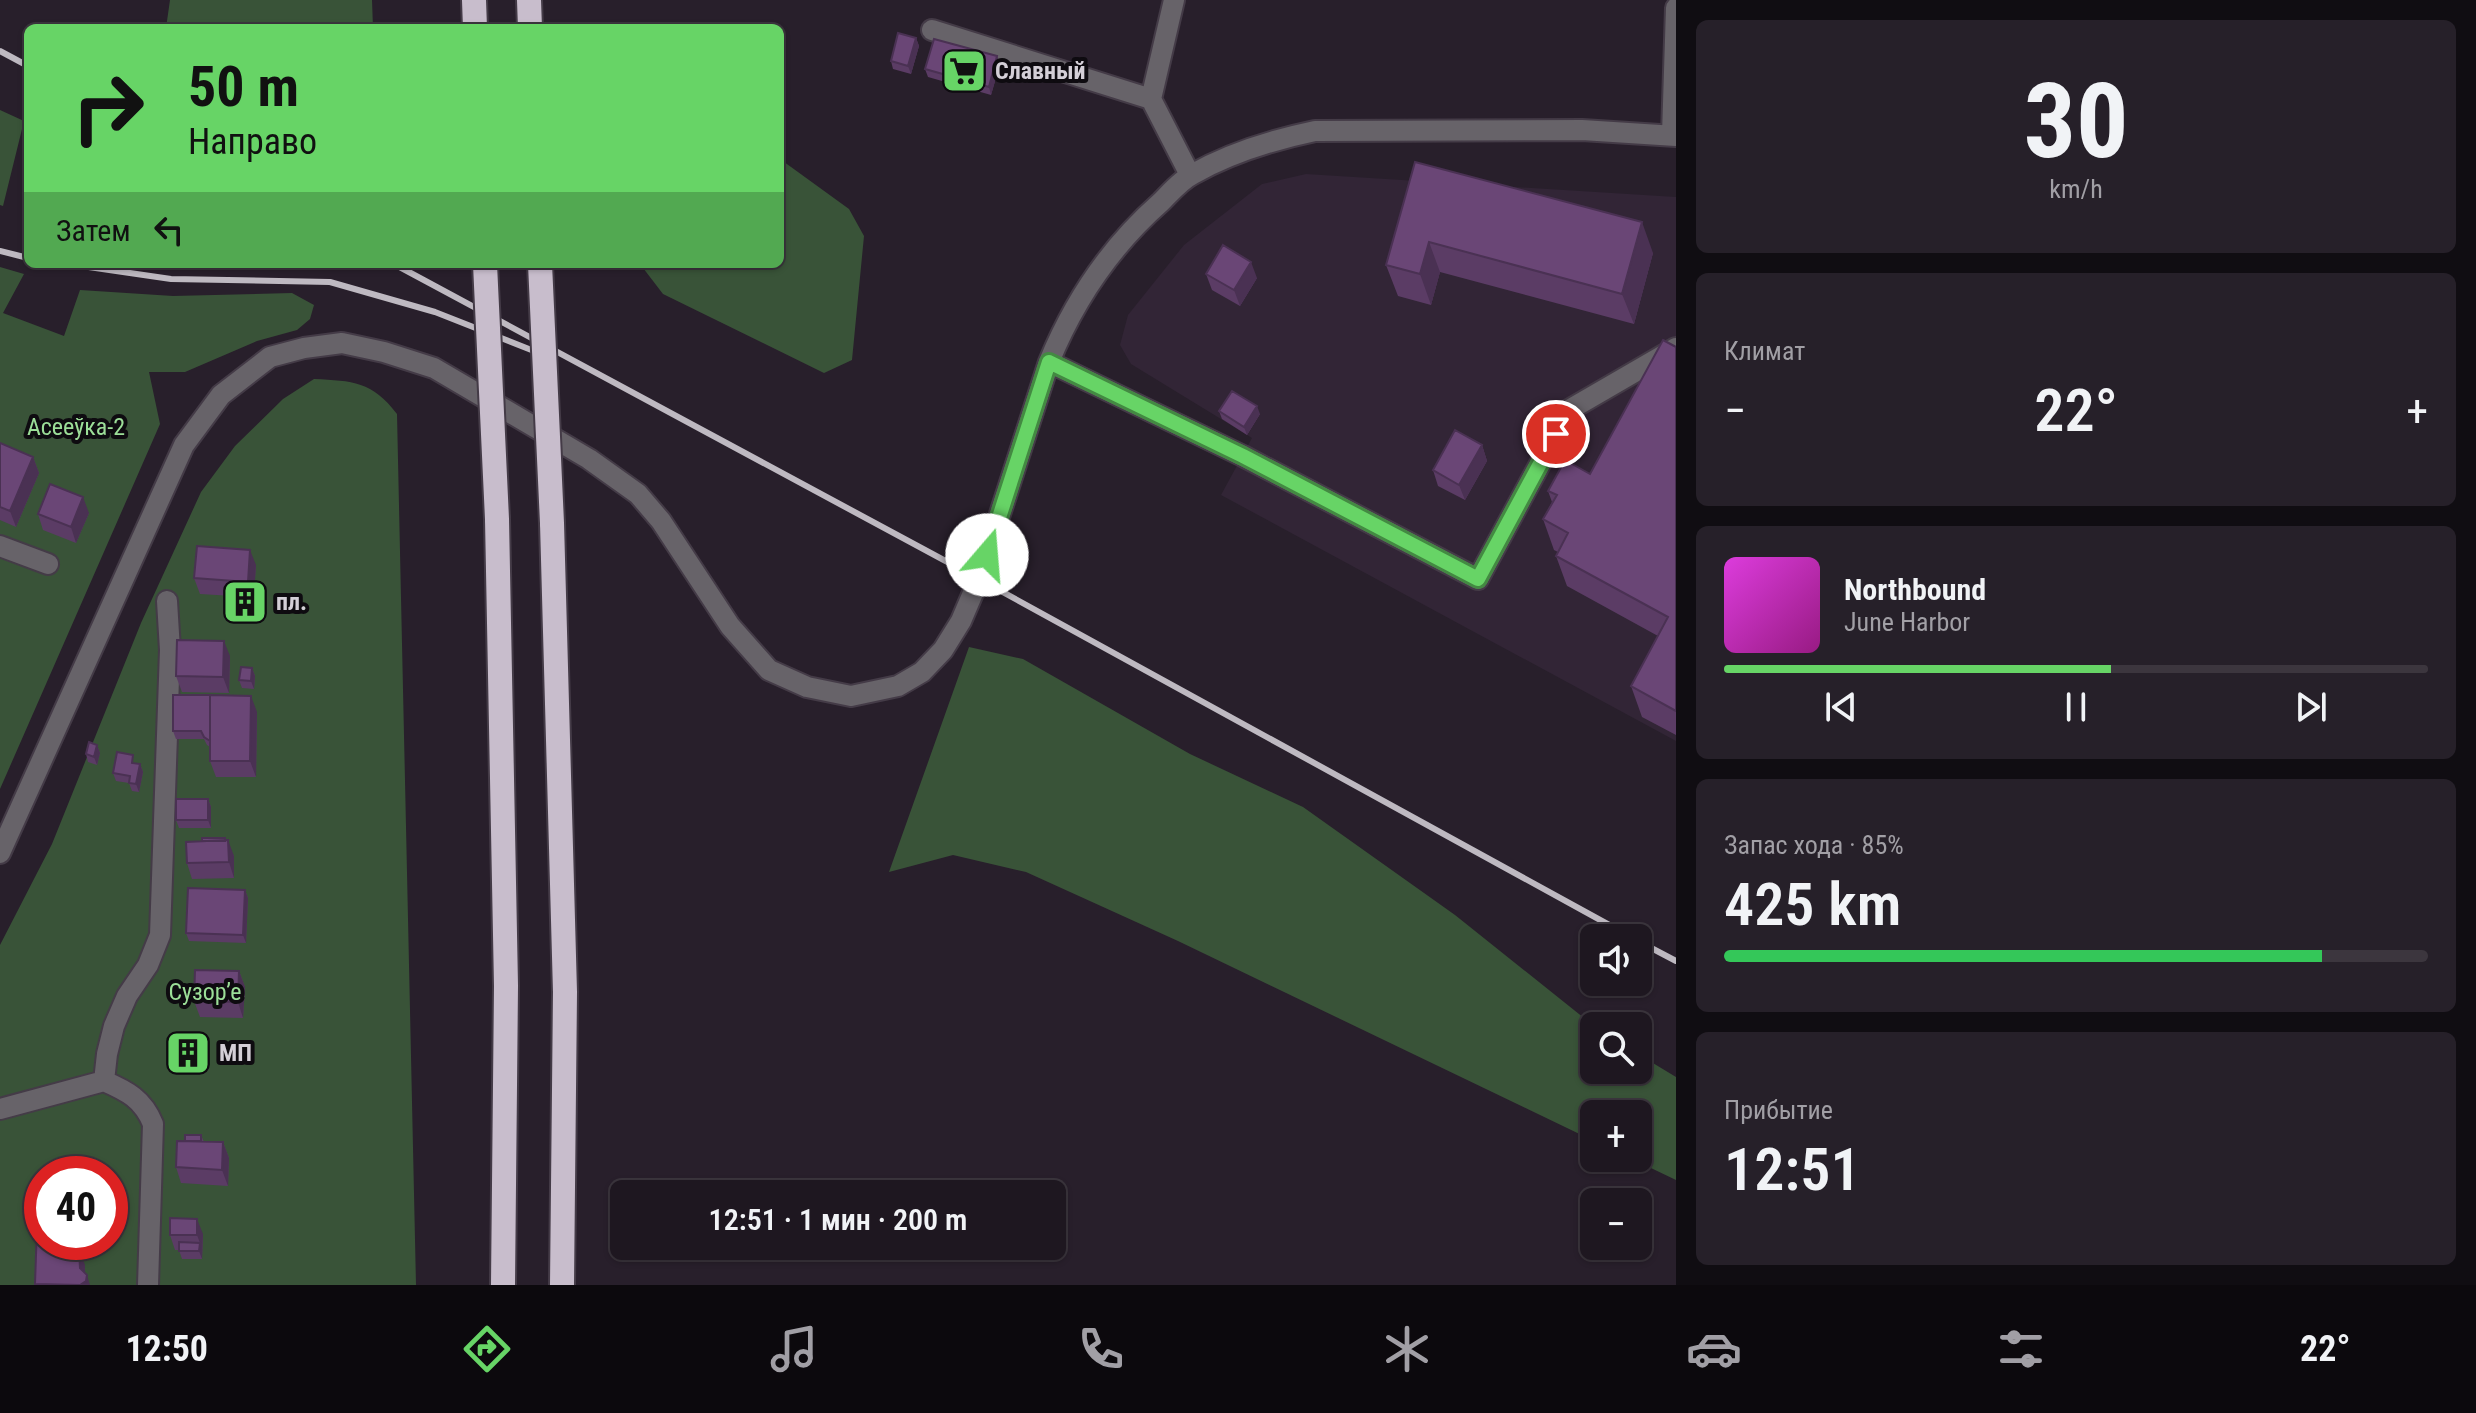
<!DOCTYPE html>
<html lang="ru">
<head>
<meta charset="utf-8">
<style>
	:root { --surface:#1e1720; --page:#262029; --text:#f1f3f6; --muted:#a19fa5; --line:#3c363e; --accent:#67d466 }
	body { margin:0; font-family:"Roboto Condensed",sans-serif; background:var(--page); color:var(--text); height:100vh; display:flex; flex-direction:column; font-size:30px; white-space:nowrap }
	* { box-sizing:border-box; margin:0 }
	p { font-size:26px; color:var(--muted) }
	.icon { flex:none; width:44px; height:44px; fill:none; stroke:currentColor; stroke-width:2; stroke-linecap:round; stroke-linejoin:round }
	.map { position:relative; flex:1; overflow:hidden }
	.sheet { display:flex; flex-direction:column; gap:20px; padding:20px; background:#100d12; width:800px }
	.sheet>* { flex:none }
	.top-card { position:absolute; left:24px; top:24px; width:760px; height:244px; border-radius:12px; box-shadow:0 2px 6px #0004,0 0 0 2px var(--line); background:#67d466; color:#111; overflow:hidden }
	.tools { position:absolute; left:1580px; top:924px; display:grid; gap:16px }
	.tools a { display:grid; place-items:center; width:72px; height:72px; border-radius:12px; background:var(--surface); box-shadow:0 2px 6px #0004,0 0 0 2px var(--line); font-size:40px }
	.speed { position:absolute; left:24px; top:1156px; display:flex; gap:16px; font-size:40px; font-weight:700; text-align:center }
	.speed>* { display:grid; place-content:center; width:104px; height:104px; border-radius:50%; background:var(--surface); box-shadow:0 2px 6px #0004,0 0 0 2px var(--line); line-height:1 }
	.speed .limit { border:12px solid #d22; background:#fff; color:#111 }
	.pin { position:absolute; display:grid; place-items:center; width:68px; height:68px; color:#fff; margin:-34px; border:4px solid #fff; border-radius:50%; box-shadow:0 2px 8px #0007 }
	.me { position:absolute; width:88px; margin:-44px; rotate:18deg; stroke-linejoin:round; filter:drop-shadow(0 0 6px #0008) }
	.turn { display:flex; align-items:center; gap:28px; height:168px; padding:0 32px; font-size:36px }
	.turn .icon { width:104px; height:104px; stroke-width:2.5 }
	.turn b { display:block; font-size:56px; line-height:68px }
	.then { display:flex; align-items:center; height:76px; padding:0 32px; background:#0003; gap:16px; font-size:30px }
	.big { font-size:60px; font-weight:600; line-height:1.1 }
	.sheet .card { flex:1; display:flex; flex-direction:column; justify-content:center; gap:12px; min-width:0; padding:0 28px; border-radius:12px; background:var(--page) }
	.sheet .dial { align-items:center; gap:0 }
	.dial b { font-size:104px; line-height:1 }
	.song { display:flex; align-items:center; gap:24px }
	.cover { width:96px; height:96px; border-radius:12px; background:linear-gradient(135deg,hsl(300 70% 55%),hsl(310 70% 35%)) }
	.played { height:8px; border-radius:4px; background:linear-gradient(90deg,var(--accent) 55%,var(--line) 55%) }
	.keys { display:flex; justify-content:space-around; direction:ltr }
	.heat { display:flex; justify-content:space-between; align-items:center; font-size:44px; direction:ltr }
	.charge { height:12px; border-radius:6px; background:linear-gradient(90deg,#34c759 85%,var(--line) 0) }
	.trip { position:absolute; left:610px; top:1180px; width:456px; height:80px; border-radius:12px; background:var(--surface); box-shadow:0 2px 6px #0004,0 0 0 2px var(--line); font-weight:600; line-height:80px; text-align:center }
	.dock { display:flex; height:128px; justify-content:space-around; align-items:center; background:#0c090d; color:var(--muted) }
	.dock .icon { width:56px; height:56px }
	.dock .current { color:var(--accent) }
	.dock b { font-size:36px; color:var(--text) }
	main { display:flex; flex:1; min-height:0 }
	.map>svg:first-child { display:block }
</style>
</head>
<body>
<main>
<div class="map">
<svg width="1676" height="1285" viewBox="0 0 1676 1285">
	<rect width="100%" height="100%" fill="#281f2b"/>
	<!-- built -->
	<path fill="#322536" d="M1306,174L1676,197V741L1221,495L1252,438L1131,364L1120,345L1128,315L1184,245L1262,184Z"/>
	<!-- green -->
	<path fill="#395338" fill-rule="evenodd" d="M170,0H372L373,28H166Z
		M0,110L24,121L3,206L0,205Z
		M780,159L849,209L864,236L852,360L824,373L663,294L640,264H780Z
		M0,267L24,274L3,313L64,336L80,290L173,296L292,293L314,305L310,319L297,330L257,341L185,372H149L160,424L0,789Z
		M314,379C353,381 372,381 397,414L416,1285H0V945L52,844L141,623L201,492L235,446L283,399ZM42,1174H110V1242H42Z
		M969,647L1023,659L1190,754L1303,807L1455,915L1594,1026V1070H1638V1054L1676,1077V1180L1630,1158H1638V1114H1594V1141L1178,941L1026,872L953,855L889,872Z"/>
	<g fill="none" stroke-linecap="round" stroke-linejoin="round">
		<!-- minor casing -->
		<g stroke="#443b47" stroke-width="24">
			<path id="minor" d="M932,30L1151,99L1190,175
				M1151,99L1174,0
				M1672,135L1676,8
				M1049,362L1243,456L1478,579L1569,410L1676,348
				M0,546L48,564
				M0,853L184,445L221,395L270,357L304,348L342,343L384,352L434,368L589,459L638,494L661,521L730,626L769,670L807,687L851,696L898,686L922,672L943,650L961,621L979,579L1049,362C1074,301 1111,246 1161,202C1171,192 1181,180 1193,174C1232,152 1272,140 1315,131L1582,130L1676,136
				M104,1081L107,1054L114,1026L127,996L148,965L160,935L170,650L167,601
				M0,1109L104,1081C127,1091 143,1099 153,1124L148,1285"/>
		</g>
		<!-- highway casing -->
		<g stroke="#443b47" stroke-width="28">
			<path id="highway" d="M474,0L475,28
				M529,0L530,28
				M497,519L506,986L503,1285
				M552,523L565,992L562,1285"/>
		</g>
		<!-- minor -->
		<use href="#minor" stroke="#676369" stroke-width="20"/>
		<!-- highway -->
		<use href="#highway" stroke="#c8bdcc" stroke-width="24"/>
		<!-- rail -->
		<path stroke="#beb9c1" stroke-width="6" d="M0,51L28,66
			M0,251L28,258
			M68,264L171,279L330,282L435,312L539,353
			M394,264L979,579L1633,938
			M1638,941L1676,961"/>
		<!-- highway-bridge casing -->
		<g stroke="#443b47" stroke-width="28" stroke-linecap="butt">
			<path id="highway-bridge" d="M485,264L497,519
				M540,264L552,523"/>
		</g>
		<!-- highway-bridge -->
		<use href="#highway-bridge" stroke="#c8bdcc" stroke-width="24"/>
	</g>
	<!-- wall -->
	<path fill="#5b3c65" d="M916,38L919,46L911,74L893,69L891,61Z
		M997,56L1000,64L991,95L928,77L925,69Z
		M1415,162L1653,253L1634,324L1440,272L1431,305L1398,296L1386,265Z
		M1206,274L1257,278L1240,306L1212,290Z
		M1676,347V735L1642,717L1631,686L1658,636L1567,586L1556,556L1558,552L1554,550L1543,519L1552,502L1548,491L1590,474Z
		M1219,411L1260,414L1247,435L1222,419Z
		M0,443L33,457L39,473L16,527L0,520Z
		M1482,445L1487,461L1465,500L1438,486L1433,470Z
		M89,513L76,543L43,530L38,514Z
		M256,565L253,607L236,606L233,596L200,594L194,578Z
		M230,656L229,693L182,692L176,676Z
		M252,668L255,676L254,689L242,688L239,680Z
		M257,712L256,777H216L210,761V747L207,745L204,739H176L173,731Z
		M97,745L100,753L97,765L88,762L86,754Z
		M136,764H140L143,772L139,792L132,791L129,783L116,781L113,773Z
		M208,799L211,807V828H179L176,820Z
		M226,841L234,856V878L192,879L187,863Z
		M245,890L248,898L246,943L189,941L186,933Z
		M239,971L245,987L243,1018L200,1017L194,1001Z
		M198,1038L201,1046V1059H174L171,1051Z
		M201,1135L204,1142H223L229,1158L228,1186L181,1183L176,1167Z
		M110,1181L117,1189L118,1225H110Z
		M203,1234L202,1259H182L179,1250H175L170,1235Z"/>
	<!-- shaded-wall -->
	<path fill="#4a3153" d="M916,38L919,46L911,74L908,66Z
		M997,56L1000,64L991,95L989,87Z
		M1642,222L1653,253L1634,324L1622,294Z
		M1429,242L1440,272L1431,305L1420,274Z
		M1251,262L1257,278L1240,306L1234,290Z
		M1257,406L1260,414L1247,435L1244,427Z
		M1482,445L1487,461L1465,500L1459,485Z
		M33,457L39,473L16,527L10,511Z
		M83,497L89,513L76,543L71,527Z
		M250,550L256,565L253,607L250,599L251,590L248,582Z
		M224,641L230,656L229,693L223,677Z
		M252,668L255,676L254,689L251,681Z
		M251,696L257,712L256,777L250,761Z
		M97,745L100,753L97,765L94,757Z
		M140,764L143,772L139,792L136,784Z
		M208,799L211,807V828L208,820Z
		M225,838L228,846V840L234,856V878L229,862Z
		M245,890L248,898L246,943L243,935Z
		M239,971L245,987L243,1018L238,1002Z
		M198,1038L201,1046V1059L198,1051Z
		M223,1142L229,1158L228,1186L222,1170Z
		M114,1181L117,1189L118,1225L115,1217Z
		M197,1219L203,1234L202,1259L199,1251L200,1243L197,1235Z
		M67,1242H74L73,1264L67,1248Z
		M79,1249L85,1265V1281L87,1275L90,1285H80Z"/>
	<!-- building -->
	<path fill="#6a4676" stroke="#4a3153" stroke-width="2" d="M898,33L916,38L908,66L891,61Z
		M934,39L997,56L989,87L925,69Z
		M1415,162L1642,222L1622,294L1429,242L1420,274L1386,265Z
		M1223,245L1251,262L1234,290L1206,274Z
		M1663,340L1676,347V711L1631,686L1668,617L1556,556L1568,533L1543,519L1557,495L1548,491L1565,460L1590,474Z
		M1232,391L1257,406L1244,427L1219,411Z
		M1455,430L1482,445L1459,485L1433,470Z
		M0,443L33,457L10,511L0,507Z
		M50,484L83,497L71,527L38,514Z
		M197,546L250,550L248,582L194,578Z
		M234,589L251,590L250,599L233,598Z
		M177,640L224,641L223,677L176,676Z
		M241,667L252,668L251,681L239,680Z
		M173,695H213H210V741L204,737L201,731H173Z
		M210,695L251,696L250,761H210Z
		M89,742L97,745L94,757L86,754Z
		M117,752L133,755L132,763L140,764L136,784L129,783L130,776L113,773Z
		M176,799H208V820H176Z
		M202,838H225V841H202Z
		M228,840L229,862L187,863L186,842Z
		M188,888L245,890L243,935L186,933Z
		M195,970L239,971L238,1002L194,1001Z
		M172,1038H198V1051H171Z
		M185,1135H201V1141H185Z
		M177,1141L223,1142L222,1170L176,1167Z
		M110,1181H114L115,1217H110Z
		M170,1218L197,1219V1235H170Z
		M37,1226H42V1242H67V1248L79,1249L80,1268L87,1275L86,1281L80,1285L35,1284Z
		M179,1242L200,1243L199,1251H179Z"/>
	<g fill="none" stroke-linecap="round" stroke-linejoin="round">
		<!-- route casing -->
		<g stroke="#438a42" stroke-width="20">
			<path id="route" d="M987,555L1049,362L1243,456L1478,579L1556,434"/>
		</g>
		<!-- route -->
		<use href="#route" stroke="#67d466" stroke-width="14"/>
	</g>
	<!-- icons -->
	<defs>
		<g id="supermarket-square" transform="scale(2.3)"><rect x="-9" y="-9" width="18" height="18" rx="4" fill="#67d466" stroke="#0e0b10"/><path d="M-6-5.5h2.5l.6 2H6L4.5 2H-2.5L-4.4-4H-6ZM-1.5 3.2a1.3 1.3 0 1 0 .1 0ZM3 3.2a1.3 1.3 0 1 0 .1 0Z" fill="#111"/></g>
		<g id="building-square" transform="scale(2.3)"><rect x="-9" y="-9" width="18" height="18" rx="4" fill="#67d466" stroke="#0e0b10"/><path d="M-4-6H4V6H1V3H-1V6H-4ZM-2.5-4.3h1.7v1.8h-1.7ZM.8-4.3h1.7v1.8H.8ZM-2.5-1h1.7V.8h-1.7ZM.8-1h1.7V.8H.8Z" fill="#111"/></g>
	</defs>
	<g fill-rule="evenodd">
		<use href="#supermarket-square" x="964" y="71"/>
		<use href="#building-square" x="245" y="602"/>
		<use href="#building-square" x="188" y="1053"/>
	</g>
	<g text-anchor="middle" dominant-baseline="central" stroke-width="8" stroke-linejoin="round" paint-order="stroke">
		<!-- poi labels -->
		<g font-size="24" font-weight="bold" fill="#d4cfd7" stroke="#0e0b10" text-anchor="start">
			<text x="995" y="71">Славный</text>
			<text x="276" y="602">пл.</text>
			<text x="219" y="1053">МП</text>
		</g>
		<!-- park labels -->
		<g font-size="24" fill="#9cde98" stroke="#0e0b10">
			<text x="76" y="427">Асееўка-2</text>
			<text x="205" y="992">Сузорʼе</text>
		</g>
	</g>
</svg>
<div class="tools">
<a><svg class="icon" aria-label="sound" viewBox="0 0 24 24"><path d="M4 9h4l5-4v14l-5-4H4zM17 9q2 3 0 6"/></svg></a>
<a><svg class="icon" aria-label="search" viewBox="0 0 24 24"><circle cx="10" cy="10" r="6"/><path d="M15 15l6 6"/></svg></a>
<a>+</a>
<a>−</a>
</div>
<div class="speed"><div class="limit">40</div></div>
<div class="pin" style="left:1556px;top:434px;background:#d93025"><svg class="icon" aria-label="arrive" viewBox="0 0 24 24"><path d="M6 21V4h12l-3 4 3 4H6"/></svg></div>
<svg class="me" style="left:987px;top:555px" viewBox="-20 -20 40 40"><circle r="19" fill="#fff"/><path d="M0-13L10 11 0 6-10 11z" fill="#67d466"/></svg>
<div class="trip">12:51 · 1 мин · 200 m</div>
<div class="top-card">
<div class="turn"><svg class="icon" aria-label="right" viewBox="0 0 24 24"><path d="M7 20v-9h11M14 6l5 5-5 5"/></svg><div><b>50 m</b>Направо</div></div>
<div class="then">Затем<svg class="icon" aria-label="left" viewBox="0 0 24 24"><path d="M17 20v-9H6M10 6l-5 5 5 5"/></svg></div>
</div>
</div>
<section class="sheet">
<div class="card dial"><b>30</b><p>km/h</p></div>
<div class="card"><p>Климат</p>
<div class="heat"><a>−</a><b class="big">22°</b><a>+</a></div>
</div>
<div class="card">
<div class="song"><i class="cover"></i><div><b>Northbound</b><p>June Harbor</p></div></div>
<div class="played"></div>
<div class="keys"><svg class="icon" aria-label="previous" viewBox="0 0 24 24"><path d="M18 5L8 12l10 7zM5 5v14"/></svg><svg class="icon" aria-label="pause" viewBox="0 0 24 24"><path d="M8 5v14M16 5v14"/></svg><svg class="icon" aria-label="next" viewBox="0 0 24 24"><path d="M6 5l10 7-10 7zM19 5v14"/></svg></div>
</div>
<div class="card"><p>Запас хода · 85%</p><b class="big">425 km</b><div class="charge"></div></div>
<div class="card"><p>Прибытие</p><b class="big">12:51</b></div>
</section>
</main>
<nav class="dock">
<b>12:50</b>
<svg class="icon current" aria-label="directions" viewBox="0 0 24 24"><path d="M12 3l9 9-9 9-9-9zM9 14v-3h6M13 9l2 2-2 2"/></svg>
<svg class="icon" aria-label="music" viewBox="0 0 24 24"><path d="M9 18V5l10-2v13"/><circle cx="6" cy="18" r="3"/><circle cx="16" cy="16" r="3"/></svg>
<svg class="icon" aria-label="phone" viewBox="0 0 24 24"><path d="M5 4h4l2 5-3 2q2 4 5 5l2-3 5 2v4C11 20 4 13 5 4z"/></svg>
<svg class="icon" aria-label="climate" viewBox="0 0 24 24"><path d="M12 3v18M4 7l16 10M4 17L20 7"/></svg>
<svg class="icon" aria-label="car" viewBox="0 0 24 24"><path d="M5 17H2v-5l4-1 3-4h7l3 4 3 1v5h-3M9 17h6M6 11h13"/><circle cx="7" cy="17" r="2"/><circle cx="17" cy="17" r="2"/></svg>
<svg class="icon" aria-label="filters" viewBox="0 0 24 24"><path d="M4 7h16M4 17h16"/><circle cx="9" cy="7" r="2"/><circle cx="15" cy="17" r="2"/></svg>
<b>22°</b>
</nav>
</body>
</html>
